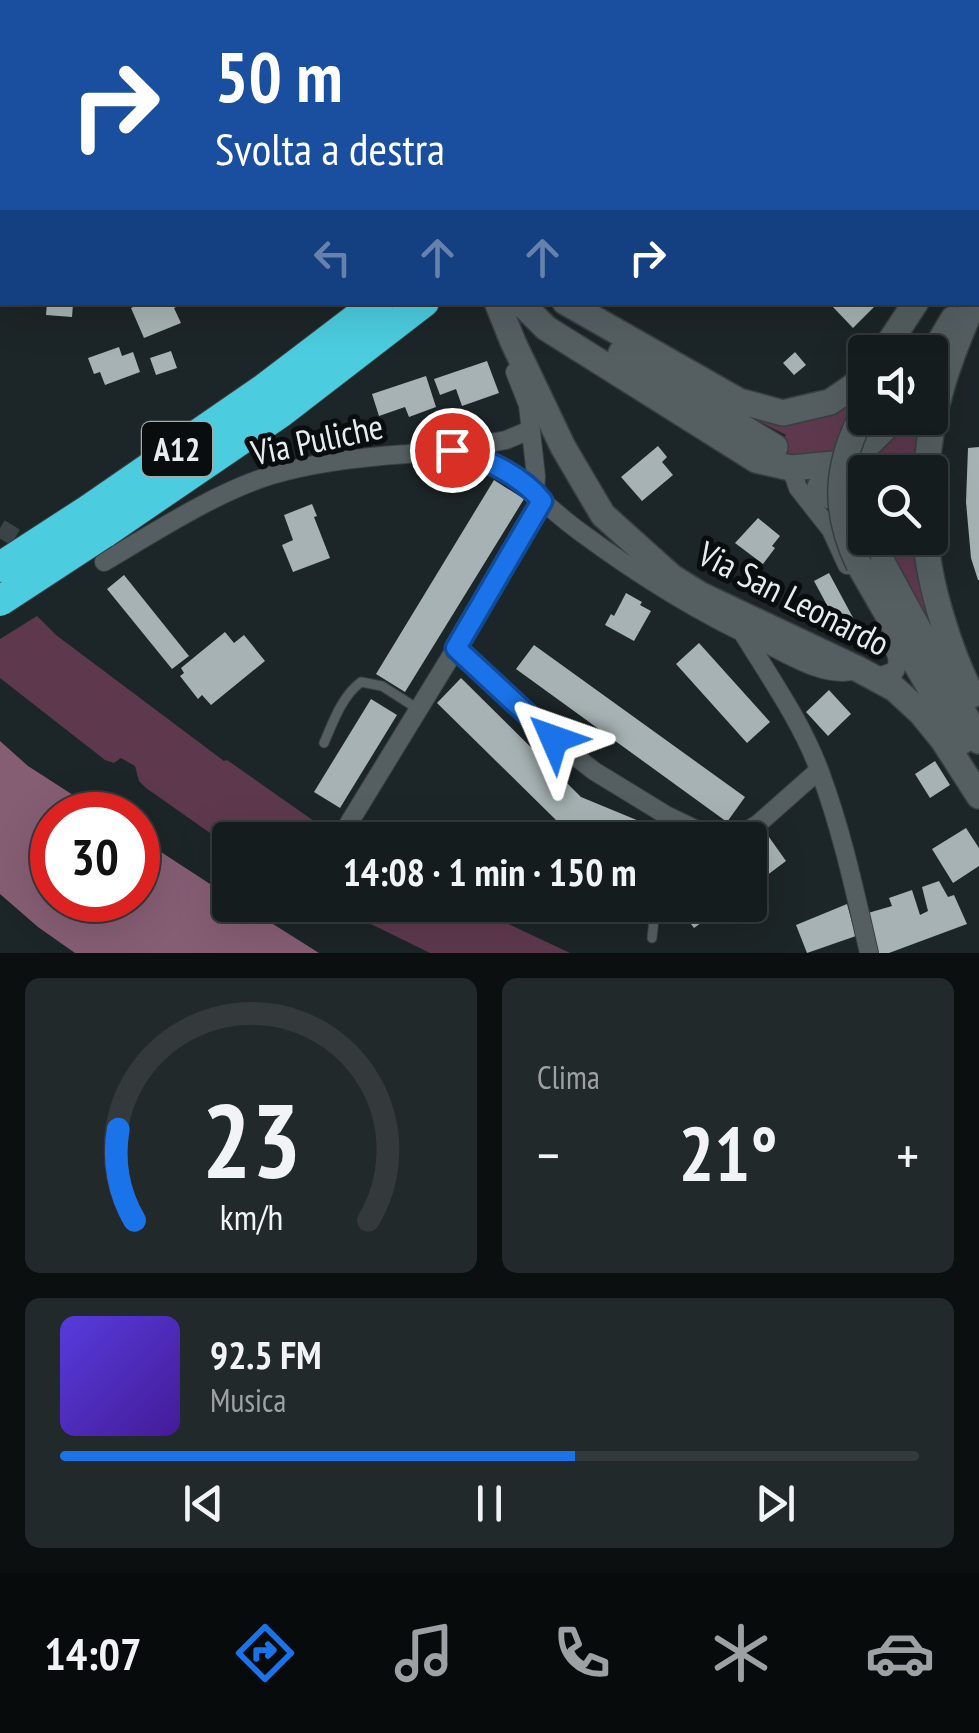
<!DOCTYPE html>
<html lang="it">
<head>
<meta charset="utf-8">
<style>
	:root { --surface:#151c1d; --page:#22292a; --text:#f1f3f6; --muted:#9da1a4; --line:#343a3b; --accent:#1a73e8 }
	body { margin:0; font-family:"PT Sans Narrow",sans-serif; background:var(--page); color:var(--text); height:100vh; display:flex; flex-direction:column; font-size:38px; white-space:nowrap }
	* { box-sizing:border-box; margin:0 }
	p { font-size:32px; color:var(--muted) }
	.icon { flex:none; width:55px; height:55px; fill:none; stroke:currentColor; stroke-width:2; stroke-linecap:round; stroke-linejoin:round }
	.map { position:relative; height:953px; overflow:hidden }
	.drawer { display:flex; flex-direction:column; gap:25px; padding:25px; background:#0c0f10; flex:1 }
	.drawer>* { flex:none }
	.guide { position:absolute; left:0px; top:0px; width:980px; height:305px; box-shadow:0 10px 40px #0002,0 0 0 2px var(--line); background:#1a4fa0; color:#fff; overflow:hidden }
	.fabs { position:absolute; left:848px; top:335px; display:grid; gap:20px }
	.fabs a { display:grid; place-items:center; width:100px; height:100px; border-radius:10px; background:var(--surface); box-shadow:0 10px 40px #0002,0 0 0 2px var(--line); font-size:50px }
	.speed { position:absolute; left:30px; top:792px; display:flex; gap:20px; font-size:50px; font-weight:700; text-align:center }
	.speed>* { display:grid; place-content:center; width:130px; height:130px; border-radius:50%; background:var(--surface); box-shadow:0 10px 40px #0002,0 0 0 2px var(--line); line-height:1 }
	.speed .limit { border:15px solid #d22; background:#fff; color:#111 }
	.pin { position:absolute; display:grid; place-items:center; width:85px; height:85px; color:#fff; margin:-42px; border:5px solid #fff; border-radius:50%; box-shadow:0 2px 10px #0007 }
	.me { position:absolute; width:110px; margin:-55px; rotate:313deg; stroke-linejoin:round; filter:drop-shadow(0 0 8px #0008) }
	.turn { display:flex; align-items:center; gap:35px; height:210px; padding:0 50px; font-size:45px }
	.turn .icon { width:130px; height:130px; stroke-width:2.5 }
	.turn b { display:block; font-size:70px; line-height:85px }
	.lanes { display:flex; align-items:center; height:95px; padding:0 50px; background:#0003; justify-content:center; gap:50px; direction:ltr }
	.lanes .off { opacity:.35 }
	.big { font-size:75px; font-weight:700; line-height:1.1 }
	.drawer .card { flex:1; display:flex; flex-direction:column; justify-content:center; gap:15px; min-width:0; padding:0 35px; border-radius:15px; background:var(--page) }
	.drawer .dial { align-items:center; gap:0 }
	.dial svg { height:260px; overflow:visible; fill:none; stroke:var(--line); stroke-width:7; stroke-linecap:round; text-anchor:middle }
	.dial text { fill:var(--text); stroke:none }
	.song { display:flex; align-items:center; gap:30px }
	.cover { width:120px; height:120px; border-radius:15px; background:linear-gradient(135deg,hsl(250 70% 55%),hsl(260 70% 35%)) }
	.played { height:10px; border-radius:5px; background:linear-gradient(90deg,var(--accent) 60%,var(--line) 60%) }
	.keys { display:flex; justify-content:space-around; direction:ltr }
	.heat { display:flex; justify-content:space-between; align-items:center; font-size:55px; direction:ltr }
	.drawer .tiles { flex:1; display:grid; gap:25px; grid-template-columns:1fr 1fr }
	.card:last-child { grid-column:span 2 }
	.trip { position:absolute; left:212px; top:822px; width:555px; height:100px; border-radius:10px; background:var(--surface); box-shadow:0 10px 40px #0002,0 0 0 2px var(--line); font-weight:700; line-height:100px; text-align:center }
	.dock { display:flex; height:160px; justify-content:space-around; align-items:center; background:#080b0c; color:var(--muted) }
	.dock .icon { width:70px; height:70px }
	.dock .on { color:var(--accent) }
	.dock b { font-size:45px; color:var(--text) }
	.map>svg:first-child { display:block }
</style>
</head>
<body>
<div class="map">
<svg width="979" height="953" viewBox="0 0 979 953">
	<rect width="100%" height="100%" fill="#1c2527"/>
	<!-- green -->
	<path fill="#5e394e" d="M863,389L843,425L835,454L771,456L786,435L739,411Z
		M908,418H926L918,472H865V512L848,494L850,470L892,437Z
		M884,538H919L952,670Z
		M37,616L56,635L224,761L227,760L341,840H230V847L146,788L139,781L135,766L121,758L114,763L105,760L0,678V639Z
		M332,905H468L570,953H430Z"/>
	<!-- water -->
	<path fill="#865e74" d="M0,741L28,766L104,815H52V900H138V837L230,897V905H243L319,953H75L38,927L0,894Z"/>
	<!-- building -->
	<path fill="#a6b2b3" d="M145,302H186L174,308L181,323L144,338L131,308Z
		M835,302H872L875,306L853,328L832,306Z
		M47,303L73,304L72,317L46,315Z
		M119,347L122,356L133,352L140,372L105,385L100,372L94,374L88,358Z
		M171,351L177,368L156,375L150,358Z
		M795,352L806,365L794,375L783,363Z
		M487,361L499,393L462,406L456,389L440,395L434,379Z
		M426,376L436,407L409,417L405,407L379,416L372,394Z
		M658,446L667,457L662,462L673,475L642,501L621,477Z
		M979,447V580H978L971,558L966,502L968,448Z
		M494,480L524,499L405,692L376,674Z
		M312,504L317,516L314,517L330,558L293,572L282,545L293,540L284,515Z
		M758,518L780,536L772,546L775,548L763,564L735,543Z
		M829,573L858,627L843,635L814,581Z
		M124,575L189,656L172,669L107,589Z
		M626,593L642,602L640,605L651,611L634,641L605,625L611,614L614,616Z
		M225,632L234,643L244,635L265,661L211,705L202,695L198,699L180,676L184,673L181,668Z
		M699,643L770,722L747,743L676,664Z
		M534,645L745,797L727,822L516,669Z
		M461,678L581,797L685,840H596L557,821L437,703Z
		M829,690L851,714L828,736L806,712Z
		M371,699L397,715L340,808L314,792Z
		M935,761L950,785L930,798L915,774Z
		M966,828L979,848V866L953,883L932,849Z
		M769,837L786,861L750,888V852Z
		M939,881L948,897L954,895L967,924L889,953H877L868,913L892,906L889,898L912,890L920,915L928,911L922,887Z
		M847,904L856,936L807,953L796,925Z
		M681,905H726L694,928L678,907Z"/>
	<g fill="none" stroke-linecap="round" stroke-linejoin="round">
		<!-- street-tunnel -->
		<path stroke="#3a4345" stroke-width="18" stroke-dasharray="18 9" stroke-linecap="butt" d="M0,528L34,549"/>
		<!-- lane casing -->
		<g stroke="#383f41" stroke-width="11">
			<path id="lane" d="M324,743C333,722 342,696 361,682L382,686L418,709
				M652,938L654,920L664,905"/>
		</g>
		<!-- street casing -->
		<g stroke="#383f41" stroke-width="20">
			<path id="street" d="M515,372L528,405L536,476L535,493
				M459,449L506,440L530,430
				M791,468L798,488L831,530L847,565
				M541,501L456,648L553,739L594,771L666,815L716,839H734L758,824L819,770
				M104,562C155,532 216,492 272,475C315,462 363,457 407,454C429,452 454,447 475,455C516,471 544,506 579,531C633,571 699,613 761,641C788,654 822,677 853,671
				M744,635C771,679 802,723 820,772C842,831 855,892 869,953
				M876,678L895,671C901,659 895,651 889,640
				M349,823L456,648"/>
		</g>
		<!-- secondary casing -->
		<g stroke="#383f41" stroke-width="28">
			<path id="secondary" d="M382,0L383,2
				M978,209L979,207
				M978,233L979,231
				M497,302L513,342L563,447L603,515L672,577L701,595L858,669L895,689L921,713L943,740L979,796
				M520,302L546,328L756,460L791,468L833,464
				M565,302L739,401L783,413L830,402L865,378
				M883,352L916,302
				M621,353L775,447
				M930,358L953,319
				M852,455L867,446L895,418
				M927,472C929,413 950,356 974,302
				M820,487L830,496
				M869,538L979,741
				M926,538C928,583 951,655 972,695
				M859,565L961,742"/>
		</g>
		<!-- highway casing -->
		<g stroke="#383f41" stroke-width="32">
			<path id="highway" d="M729,2L732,0
				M769,2L772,0
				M88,510L265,388L378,302
				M104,533L280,413L424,302"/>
		</g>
		<!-- lane -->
		<use href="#lane" stroke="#555f61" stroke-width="9"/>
		<!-- street -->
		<use href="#street" stroke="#555f61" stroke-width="18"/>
		<!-- secondary -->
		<use href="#secondary" stroke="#555f61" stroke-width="25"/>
		<!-- highway -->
		<use href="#highway" stroke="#4bccdf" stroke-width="30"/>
		<!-- secondary-bridge casing -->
		<g stroke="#383f41" stroke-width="28" stroke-linecap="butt">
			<path id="secondary-bridge" d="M859,565C832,509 836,463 865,410"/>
		</g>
		<!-- highway-bridge casing -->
		<g stroke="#383f41" stroke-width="32" stroke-linecap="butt">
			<path id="highway-bridge" d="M0,567L88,510
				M0,601L104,533"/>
		</g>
		<!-- secondary-bridge -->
		<use href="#secondary-bridge" stroke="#555f61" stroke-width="25"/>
		<!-- highway-bridge -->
		<use href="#highway-bridge" stroke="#4bccdf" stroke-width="30"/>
	</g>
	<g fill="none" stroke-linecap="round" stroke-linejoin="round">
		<!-- route casing -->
		<g stroke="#114b97" stroke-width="25">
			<path id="route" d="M452,450C482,456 522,476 542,501L456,648L554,739"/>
		</g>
		<!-- route -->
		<use href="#route" stroke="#1a73e8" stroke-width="18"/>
	</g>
	<g text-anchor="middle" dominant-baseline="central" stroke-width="10" stroke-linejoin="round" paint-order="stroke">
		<!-- shield labels -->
		<rect fill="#0a0d0e" stroke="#a5aaab" stroke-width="2.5" x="142" y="422" width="70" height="54" rx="8"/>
		<g font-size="32" font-weight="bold" fill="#e7edee">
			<text x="177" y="449">A12</text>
		</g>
		<!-- street labels -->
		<g font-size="35" fill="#e7edee" stroke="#0a0d0e">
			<text transform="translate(317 439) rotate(-12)">Via Puliche</text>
			<text transform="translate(794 598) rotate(27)">Via San Leonardo</text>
		</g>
	</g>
</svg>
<div class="fabs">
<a><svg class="icon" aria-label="sound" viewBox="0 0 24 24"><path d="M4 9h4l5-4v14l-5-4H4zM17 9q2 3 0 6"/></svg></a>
<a><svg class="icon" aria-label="search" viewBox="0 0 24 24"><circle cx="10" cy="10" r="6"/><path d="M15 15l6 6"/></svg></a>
</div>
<div class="speed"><div class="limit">30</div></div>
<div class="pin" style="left:452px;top:450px;background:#d93025"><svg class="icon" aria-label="arrive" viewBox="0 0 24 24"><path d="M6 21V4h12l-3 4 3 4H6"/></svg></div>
<svg class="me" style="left:554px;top:739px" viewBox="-20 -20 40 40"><path d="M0-17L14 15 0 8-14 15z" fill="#1a73e8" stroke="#fff" stroke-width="4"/></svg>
<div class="trip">14:08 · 1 min · 150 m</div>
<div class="guide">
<div class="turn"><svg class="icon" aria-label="right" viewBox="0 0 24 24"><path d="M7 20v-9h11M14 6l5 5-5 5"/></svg><div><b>50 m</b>Svolta a destra</div></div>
<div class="lanes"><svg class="icon off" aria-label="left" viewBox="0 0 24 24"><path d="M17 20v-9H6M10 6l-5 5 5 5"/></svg><svg class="icon off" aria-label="ahead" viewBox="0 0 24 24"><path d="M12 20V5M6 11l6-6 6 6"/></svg><svg class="icon off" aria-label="ahead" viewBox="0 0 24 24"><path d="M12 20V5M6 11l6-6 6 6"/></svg><svg class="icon" aria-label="right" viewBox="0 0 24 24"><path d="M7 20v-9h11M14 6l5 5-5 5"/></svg></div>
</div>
</div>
<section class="drawer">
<div class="tiles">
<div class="card dial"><svg viewBox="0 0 100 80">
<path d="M14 69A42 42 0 1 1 86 69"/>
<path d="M14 69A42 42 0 0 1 9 41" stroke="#1a73e8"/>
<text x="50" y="56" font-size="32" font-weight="700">23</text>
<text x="50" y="72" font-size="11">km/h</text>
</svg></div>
<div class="card"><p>Clima</p>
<div class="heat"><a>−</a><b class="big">21°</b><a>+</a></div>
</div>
<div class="card">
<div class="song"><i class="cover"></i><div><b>92.5 FM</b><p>Musica</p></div></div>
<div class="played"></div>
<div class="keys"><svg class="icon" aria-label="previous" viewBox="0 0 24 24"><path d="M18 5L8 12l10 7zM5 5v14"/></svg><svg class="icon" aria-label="pause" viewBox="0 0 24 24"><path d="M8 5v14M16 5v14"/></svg><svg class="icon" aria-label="next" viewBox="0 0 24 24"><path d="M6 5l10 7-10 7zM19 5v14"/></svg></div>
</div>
</div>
</section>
<nav class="dock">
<b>14:07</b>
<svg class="icon on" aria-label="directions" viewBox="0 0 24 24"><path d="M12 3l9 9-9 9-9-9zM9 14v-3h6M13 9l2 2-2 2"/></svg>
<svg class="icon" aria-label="music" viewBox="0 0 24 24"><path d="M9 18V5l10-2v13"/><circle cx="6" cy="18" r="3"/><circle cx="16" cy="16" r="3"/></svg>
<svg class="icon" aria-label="phone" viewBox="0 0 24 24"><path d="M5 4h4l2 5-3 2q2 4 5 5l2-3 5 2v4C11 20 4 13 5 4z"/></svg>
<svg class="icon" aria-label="climate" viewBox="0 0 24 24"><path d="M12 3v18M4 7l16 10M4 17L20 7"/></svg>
<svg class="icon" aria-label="car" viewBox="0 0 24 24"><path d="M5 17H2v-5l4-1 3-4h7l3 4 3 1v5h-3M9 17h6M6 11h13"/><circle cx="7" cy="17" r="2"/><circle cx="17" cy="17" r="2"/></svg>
</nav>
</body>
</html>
